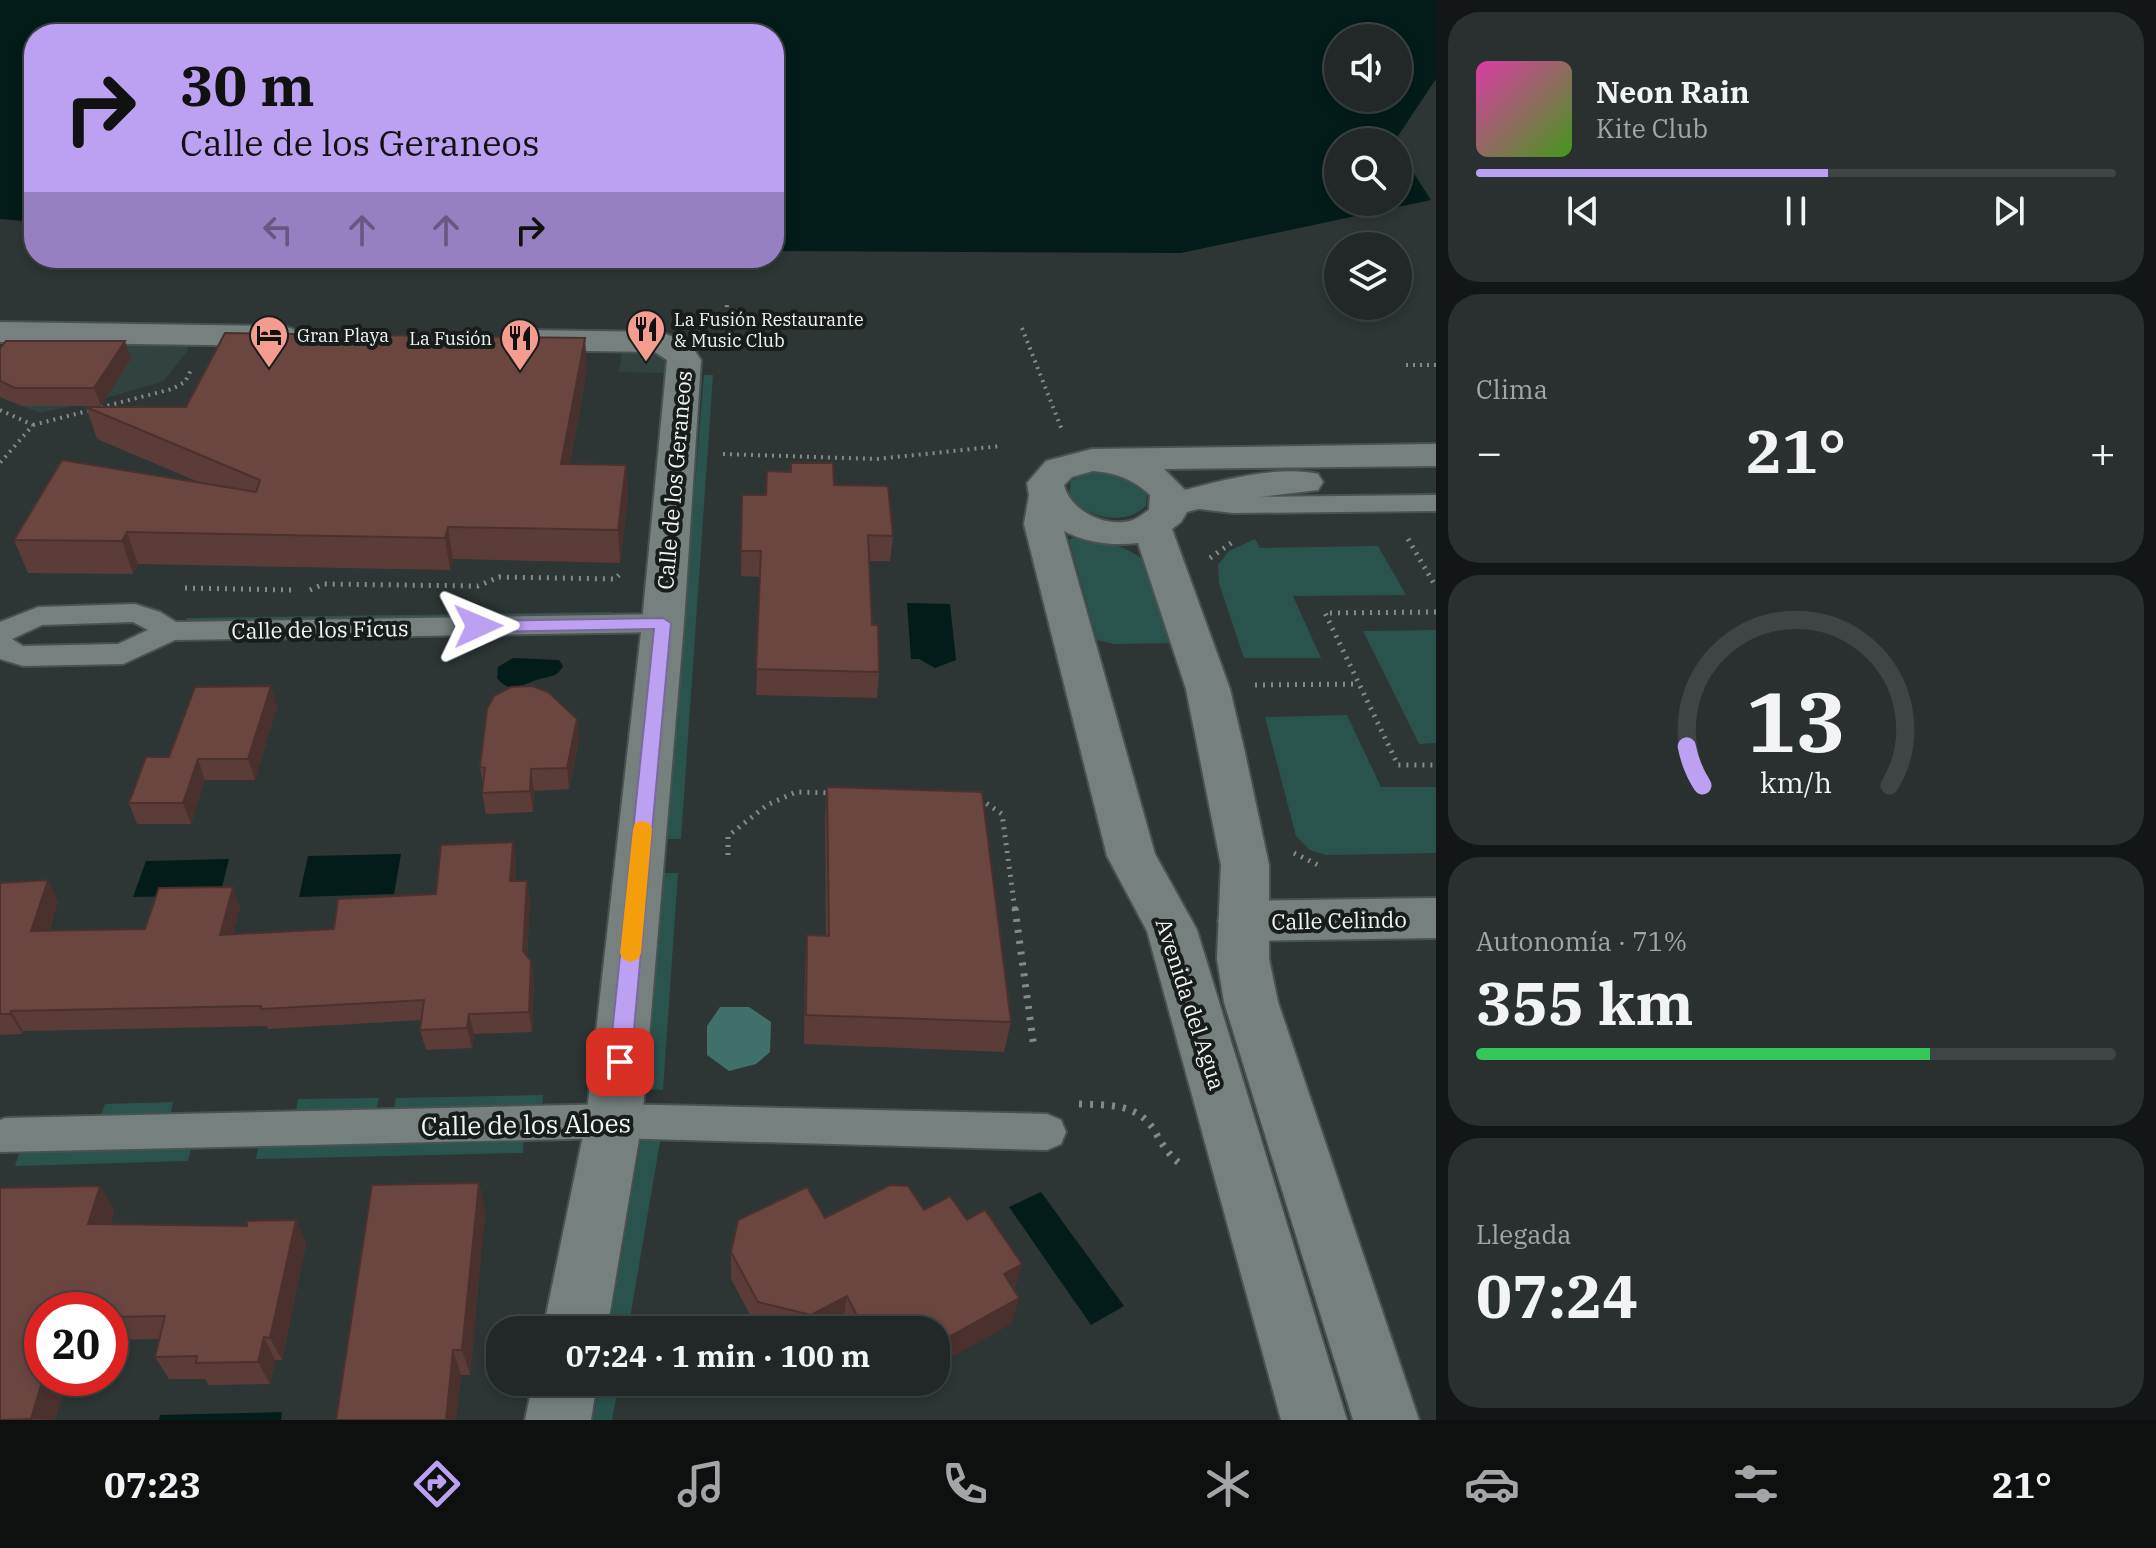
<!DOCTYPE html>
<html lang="es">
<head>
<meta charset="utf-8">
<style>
	:root { --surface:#222828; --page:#2a3030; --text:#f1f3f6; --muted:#a2a6a8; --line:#3f4445; --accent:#bca0f2 }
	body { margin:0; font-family:"IBM Plex Serif",serif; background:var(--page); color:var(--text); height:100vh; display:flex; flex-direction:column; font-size:30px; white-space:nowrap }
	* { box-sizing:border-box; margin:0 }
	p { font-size:26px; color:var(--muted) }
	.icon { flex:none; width:44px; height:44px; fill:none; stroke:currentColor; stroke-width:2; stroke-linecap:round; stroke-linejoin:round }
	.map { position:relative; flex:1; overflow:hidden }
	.side { display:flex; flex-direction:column; gap:12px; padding:12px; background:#131616; width:720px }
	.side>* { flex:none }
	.banner { position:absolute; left:24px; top:24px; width:760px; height:244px; border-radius:32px; box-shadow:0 4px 12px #0003,0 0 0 2px var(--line); background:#bca0f2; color:#111; overflow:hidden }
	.buttons { position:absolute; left:1324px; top:24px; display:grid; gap:16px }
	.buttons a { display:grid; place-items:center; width:88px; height:88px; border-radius:50%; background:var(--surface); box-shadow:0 4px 12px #0003,0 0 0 2px var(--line); font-size:40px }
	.speed { position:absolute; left:24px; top:1292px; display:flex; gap:16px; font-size:40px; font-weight:700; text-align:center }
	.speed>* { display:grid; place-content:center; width:104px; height:104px; border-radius:50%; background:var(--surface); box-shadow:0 4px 12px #0003,0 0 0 2px var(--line); line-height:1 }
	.speed .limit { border:12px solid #d22; background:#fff; color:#111 }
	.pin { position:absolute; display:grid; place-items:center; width:68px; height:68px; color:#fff; margin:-34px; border-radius:16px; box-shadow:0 4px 12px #0006 }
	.me { position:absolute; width:88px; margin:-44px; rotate:89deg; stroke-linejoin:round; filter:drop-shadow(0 0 6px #0008) }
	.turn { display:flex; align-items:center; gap:28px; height:168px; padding:0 24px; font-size:36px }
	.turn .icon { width:104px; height:104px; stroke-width:2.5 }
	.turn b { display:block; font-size:56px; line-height:68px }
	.lanes { display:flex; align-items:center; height:76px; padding:0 24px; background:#0003; justify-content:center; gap:40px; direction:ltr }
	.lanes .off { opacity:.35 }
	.big { font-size:60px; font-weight:700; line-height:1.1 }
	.side .tile { flex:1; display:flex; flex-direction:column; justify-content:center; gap:12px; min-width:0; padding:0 28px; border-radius:32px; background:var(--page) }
	.side .dial { align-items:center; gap:0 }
	.dial svg { height:208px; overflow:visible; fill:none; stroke:var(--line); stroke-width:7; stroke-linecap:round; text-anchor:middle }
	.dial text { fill:var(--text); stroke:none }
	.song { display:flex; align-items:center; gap:24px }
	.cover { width:96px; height:96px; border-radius:12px; background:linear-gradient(135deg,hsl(320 70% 55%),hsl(100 70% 35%)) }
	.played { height:8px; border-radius:4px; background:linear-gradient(90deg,var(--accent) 55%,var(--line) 55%) }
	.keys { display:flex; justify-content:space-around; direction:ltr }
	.heat { display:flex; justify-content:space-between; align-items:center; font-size:44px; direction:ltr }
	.charge { height:12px; border-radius:6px; background:linear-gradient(90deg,#34c759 71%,var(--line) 0) }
	.trip { position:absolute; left:486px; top:1316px; width:464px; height:80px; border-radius:32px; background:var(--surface); box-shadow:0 4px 12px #0003,0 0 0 2px var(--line); font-weight:700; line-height:80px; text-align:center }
	.tab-bar { display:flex; height:128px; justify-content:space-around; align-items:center; background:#0e1010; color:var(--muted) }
	.tab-bar .icon { width:56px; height:56px }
	.tab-bar .active { color:var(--accent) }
	.tab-bar b { font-size:36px; color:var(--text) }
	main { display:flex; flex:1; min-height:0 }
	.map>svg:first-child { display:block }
</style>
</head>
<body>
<main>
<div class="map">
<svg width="1436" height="1420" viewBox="0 0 1436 1420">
	<rect width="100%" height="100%" fill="#2d3635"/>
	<!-- built -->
	<path fill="#314240" d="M8,343L187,345L188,350L164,381L117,395L40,413L0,397V352Z
		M623,345L656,348L668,357L669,373L619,372Z"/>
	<!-- green -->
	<path fill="#2b534e" d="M704,375H713L681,839H666Z
		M1098,471L1122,474L1147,492L1146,506C1125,527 1084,518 1069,495L1071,481L1087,472Z
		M1073,538C1097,542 1128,544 1145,562L1175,643L1114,644L1097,640L1069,540Z
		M1255,539L1260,548L1378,546L1406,595L1293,596L1321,658H1244L1219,583L1218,565L1229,551Z
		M612,612V616L185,623L187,618Z
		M1436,630V743L1419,744L1363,631Z
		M1347,715L1381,787H1436V853L1326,855L1310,850L1296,836L1265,717Z
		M664,873H678L663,1090L646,1089Z
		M543,1095L542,1112L393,1115L396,1098Z
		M379,1098L375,1115L295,1116L298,1099Z
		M173,1102L169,1120L99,1121L105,1104Z
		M643,1127L662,1130L628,1330H609Z
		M524,1137L523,1153L256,1159L259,1143Z
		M192,1145L188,1161L15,1166L20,1150Z
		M600,1382H619L612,1420H593Z"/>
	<!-- forest -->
	<path fill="#41706b" d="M720,1007H749L771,1022L770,1052L756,1064L729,1071L707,1055V1026Z"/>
	<!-- water -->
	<path fill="#031c19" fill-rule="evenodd" d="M0,0H1436V79L1394,142H1338V202H1398V149L1431,200L1181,253L774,251V34H34V222L0,219ZM1398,38V98H1338V38Z
		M907,603L950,604L956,660L935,668L919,659H911Z
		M513,658L559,660L563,666C557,677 551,676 540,679C524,683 511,696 497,678L498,667Z
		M401,854L394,894L299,897L308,856Z
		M229,859L220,895L133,897L146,861Z
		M1041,1192L1124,1306L1091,1325L1009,1207Z
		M282,1412L281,1420H159L160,1415Z"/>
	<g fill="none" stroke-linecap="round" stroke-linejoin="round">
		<!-- service casing -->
		<g stroke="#4a5251" stroke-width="4">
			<path id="service" d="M1184,493L1233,497L1436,495V511L1233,513L1175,506L1171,501L1175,496Z
				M135,604L160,612L176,622L663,614L673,617L677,623L673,629L663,632L175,640L123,664L23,666L0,659V622L38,607ZM133,622L148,630L118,644L23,646L12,639L42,625Z
				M614,1104L1047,1114L1061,1120L1066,1132L1061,1144L1047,1150L614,1138L0,1152V1120L5,1118Z"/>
		</g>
		<!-- minor casing -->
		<g stroke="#4a5251" stroke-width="4">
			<path id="minor" d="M0,322L282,326L293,329L298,336L293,343L282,346L0,342Z
				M526,330L659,332L689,342L701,360L684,623L642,1121L607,1330H543L586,1121L642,623L667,360L655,352L526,350L514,347L510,340L514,333Z
				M1436,898V938L1243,941L1225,935L1218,921L1225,907L1243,901Z
				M533,1382H597L591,1420H525Z"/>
		</g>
		<!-- tertiary casing -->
		<g stroke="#4a5251" stroke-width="4">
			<path id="tertiary" d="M1436,444V466L1164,469L1185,490C1222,480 1280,465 1318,474L1323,482L1318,490L1228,501L1187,512L1181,522L1172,529L1230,689L1245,753L1269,865V959L1278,1002L1419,1420H1353L1224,1002L1217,959L1221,865L1186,689L1138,543C1113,546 1087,543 1064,531L1155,854L1197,930L1347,1420H1281L1147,931L1107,856L1024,524L1029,495L1027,483L1046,461L1092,449ZM1093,471C1116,473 1133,479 1150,495L1149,510C1144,513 1138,518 1133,520C1107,529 1070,511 1064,485L1072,477Z"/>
		</g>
		<!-- path-far2 -->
		<path stroke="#838a89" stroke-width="4" stroke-dasharray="2 5" stroke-linecap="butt" d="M701,317H726L727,304
			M1022,328L1062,430
			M1406,365H1436
			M0,410L33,425L0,463
			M33,425L172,389L185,382L191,370
			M723,454L877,459L1001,446"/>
		<!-- path-far1 -->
		<path stroke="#838a89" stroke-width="5" stroke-dasharray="2 6" stroke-linecap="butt" d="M1408,539L1436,587
			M1210,558L1234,541
			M185,588L292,590
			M310,590L324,584L478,586L499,577L615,579L619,575
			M1436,612L1325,613L1398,765H1436
			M1255,685L1358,684
			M980,799L1002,814L1015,910
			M1294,853L1318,865
			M728,855V836L767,805L796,792L830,793"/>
		<!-- path -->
		<path stroke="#838a89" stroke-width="7" stroke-dasharray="3 8" stroke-linecap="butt" d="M1015,908L1034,1048
			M1079,1104C1108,1105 1137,1103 1154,1130C1162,1144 1169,1156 1182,1165"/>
		<!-- service -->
		<use href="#service" fill="#76817f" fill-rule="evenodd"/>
		<!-- minor -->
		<use href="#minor" fill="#76817f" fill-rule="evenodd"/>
		<!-- tertiary -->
		<use href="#tertiary" fill="#76817f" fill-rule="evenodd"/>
	</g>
	<!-- wall -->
	<path fill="#5c3c38" d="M0,348L131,359L101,406H22L0,397Z
		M587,368L570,464L626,465L628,497L620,563L453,559L450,570L138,564L133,574L28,573L14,540L201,483L97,439L86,407H186Z
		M834,485L893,536L890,561H869L872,625L879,672L877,698L756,695L760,577L741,576L742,495H766Z
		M277,707L255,780H205L191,824H137L129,803L169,757Z
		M577,719L579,740L569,789L534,791L533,812L486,814L482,793L483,784L480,767Z
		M827,787L1011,1022L1004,1052L804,1044L805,965L807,935L826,936L825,817Z
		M513,842L516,863L515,881H527L530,902L527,956L531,961L534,982L532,1032L474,1034L472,1048L426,1050L420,1030L422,1020L268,1029L267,1026L23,1031L22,1034L0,1035V883L48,880L58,901L49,931L145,929L240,908L233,935L334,929L436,894Z
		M479,1183L485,1211L470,1375H461L456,1420H336Z
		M100,1186L114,1210L110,1224L247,1226V1221L296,1220L306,1244L282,1360H275L270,1384L209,1385L205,1379H169L155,1357L159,1339L110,1340V1310H42V1378H67L55,1420H0V1188Z
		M924,1210L1022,1264L1014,1289L1019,1298L1011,1324L936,1330H847L843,1322L829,1330H766L757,1328L731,1279V1252L825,1218Z"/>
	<!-- shaded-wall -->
	<path fill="#4b312e" d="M585,338L587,368L564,496L561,464Z
		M125,341L131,359L101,406L94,388Z
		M626,465L628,497L620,563L618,530Z
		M448,527L453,559L450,570L445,538Z
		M127,532L138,564L133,574L122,541Z
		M271,686L277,707L255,780L248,759Z
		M577,719L579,740L569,789L567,768Z
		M198,759L205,780L191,824L183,803Z
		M531,769L534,791L533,812L530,791Z
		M513,842L516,863L514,902L510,881Z
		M48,880L58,901L42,952L31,931Z
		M527,881L530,902L526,971L523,951Z
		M233,887L240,908L228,956L220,935Z
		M531,961L534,982L532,1032L529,1012Z
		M11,1011L23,1031L22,1034L10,1014Z
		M469,1014L474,1034L472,1048L467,1028Z
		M479,1183L485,1211L470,1375L462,1350Z
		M100,1186L114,1210L103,1248L88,1224Z
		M296,1220L306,1244L282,1360L270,1338Z
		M1022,1264L1013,1291L1004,1274Z
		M847,1296L843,1322L829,1330H809L811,1315Z
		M1019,1298L1011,1324L936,1366V1344Z
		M264,1337L275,1360L270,1384L258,1362Z
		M453,1350L461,1375L456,1420H446Z
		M43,1378H67L55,1420L31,1419Z"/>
	<!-- building -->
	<path fill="#6b4641" stroke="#4b312e" stroke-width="2" d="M225,333L585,338L561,464L626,465L618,530L448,527L445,538L127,532L122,541L14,540L62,460L256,492L260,480L86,407H186Z
		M6,341H125L94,388H15L0,381V348Z
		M791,463H833L834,485L888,486L893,536L868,535L872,625H878L879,672L756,669L761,551H741L742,495H766L767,471L791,472Z
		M271,686L248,759H198L183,803H129L146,757H169L195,687Z
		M532,686L548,692L577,719L567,768L531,769L530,791L482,793L485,768L480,767L487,709L494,696L511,687Z
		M827,787L982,792L1011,1022L806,1015L807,935L829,936Z
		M513,842L510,881H527L523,951L531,961L529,1012L469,1014L467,1028L420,1030L424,1000L261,1009V1006L11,1011L10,1014H0V883L48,880L31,931L145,929L159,888L233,887L220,935L334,929L338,899L436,894L441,845Z
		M479,1183L462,1350H453L446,1420H336L372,1185Z
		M890,1185L908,1186L924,1210L950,1196L967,1220L985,1210L1022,1264L1004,1274L1019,1298L936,1344V1330H911L908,1325L860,1322L847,1296L811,1315L758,1302L731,1252L738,1220L807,1187L825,1218Z
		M100,1186L88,1224L247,1226V1221L296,1220L270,1338L264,1337L258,1362L196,1363L197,1356L155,1357L165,1316L110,1317V1310H42V1378H43L31,1419L0,1420V1188Z"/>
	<!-- route -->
	<path fill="#bca0f2" stroke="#7a689d" stroke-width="2" d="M663,618L671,623L631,1062L628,1069L620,1072L612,1069L609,1062L654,629L478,632L469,626L478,621Z"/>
	<!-- slow -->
	<path fill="#f59e0b" d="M642,821L649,823L652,829L641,953L638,959L630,962L623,959L620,953L633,829L635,823Z"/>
	<!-- icons -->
	<defs>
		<g id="restaurant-pin" transform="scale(2)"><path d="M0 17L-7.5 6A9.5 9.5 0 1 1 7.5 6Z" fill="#f59c91" stroke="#181d1c"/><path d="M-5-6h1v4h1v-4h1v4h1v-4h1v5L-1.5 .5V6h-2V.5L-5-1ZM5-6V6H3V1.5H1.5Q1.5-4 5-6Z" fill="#111"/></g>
		<g id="hotel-pin" transform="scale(2)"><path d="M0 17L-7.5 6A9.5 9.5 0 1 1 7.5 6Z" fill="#f59c91" stroke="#181d1c"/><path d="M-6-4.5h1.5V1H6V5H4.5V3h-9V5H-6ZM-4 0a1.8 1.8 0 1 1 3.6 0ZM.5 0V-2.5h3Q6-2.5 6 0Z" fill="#111"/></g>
	</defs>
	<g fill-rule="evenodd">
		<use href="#restaurant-pin" x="646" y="329"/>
		<use href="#hotel-pin" x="269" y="335"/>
		<use href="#restaurant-pin" x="520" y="338"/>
	</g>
	<g text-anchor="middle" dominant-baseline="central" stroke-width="8" stroke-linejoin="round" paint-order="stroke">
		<!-- far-poi labels -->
		<g font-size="18" fill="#f0f6f5" stroke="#181d1c" text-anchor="start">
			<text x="674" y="319">La Fusión Restaurante<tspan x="674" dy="21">&amp; Music Club</tspan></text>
			<text x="297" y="335">Gran Playa</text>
			<text x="492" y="338" text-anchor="end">La Fusión</text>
		</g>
		<!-- street labels -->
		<g font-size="22" fill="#f0f6f5" stroke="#181d1c">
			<text transform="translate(674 480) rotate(-85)">Calle de los Geraneos</text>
			<text transform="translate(320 629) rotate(-1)">Calle de los Ficus</text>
			<text transform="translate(1339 920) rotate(-1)">Calle Celindo</text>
			<text transform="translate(1191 1004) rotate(72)">Avenida del Agua</text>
		</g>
		<!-- near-street labels -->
		<g font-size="26" fill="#f0f6f5" stroke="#181d1c">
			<text transform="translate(526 1124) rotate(-1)">Calle de los Aloes</text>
		</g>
	</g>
</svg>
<div class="buttons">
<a><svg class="icon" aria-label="sound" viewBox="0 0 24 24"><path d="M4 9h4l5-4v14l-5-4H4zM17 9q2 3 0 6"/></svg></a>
<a><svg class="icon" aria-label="search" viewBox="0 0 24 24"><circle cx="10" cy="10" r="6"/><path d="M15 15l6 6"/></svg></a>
<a><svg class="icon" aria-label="layers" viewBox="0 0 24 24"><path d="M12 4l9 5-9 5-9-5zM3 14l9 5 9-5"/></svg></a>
</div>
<div class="speed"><div class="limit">20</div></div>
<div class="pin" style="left:620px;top:1062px;background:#d93025"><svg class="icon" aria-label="arrive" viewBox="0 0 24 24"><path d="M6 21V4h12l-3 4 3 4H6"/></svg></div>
<svg class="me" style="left:478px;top:626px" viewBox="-20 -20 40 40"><path d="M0-17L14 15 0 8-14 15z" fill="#bca0f2" stroke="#fff" stroke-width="4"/></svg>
<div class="trip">07:24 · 1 min · 100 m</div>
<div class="banner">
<div class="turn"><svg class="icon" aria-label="right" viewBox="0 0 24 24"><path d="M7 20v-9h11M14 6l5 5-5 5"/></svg><div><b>30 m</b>Calle de los Geraneos</div></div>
<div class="lanes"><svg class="icon off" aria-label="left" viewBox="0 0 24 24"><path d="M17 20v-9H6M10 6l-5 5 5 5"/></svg><svg class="icon off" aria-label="ahead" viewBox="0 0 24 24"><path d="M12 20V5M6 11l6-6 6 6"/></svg><svg class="icon off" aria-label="ahead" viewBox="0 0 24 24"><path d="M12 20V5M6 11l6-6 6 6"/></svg><svg class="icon" aria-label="right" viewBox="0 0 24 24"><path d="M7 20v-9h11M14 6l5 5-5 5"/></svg></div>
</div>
</div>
<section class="side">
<div class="tile">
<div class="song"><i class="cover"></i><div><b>Neon Rain</b><p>Kite Club</p></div></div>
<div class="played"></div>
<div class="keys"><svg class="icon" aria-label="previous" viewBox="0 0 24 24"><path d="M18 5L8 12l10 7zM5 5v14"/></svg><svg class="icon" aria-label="pause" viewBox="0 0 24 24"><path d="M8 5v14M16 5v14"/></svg><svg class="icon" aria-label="next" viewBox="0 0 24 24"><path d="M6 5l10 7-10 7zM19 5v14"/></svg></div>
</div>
<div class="tile"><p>Clima</p>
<div class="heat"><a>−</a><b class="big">21°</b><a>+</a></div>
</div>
<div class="tile dial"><svg viewBox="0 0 100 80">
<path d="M14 69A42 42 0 1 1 86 69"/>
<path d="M14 69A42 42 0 0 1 8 54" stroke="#bca0f2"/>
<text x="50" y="56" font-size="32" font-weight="700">13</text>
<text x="50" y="72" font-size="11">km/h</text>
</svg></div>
<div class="tile"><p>Autonomía · 71%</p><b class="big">355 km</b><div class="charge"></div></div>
<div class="tile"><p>Llegada</p><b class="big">07:24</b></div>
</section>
</main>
<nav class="tab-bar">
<b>07:23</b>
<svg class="icon active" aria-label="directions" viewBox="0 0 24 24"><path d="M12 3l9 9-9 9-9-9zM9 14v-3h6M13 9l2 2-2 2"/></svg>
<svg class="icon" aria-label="music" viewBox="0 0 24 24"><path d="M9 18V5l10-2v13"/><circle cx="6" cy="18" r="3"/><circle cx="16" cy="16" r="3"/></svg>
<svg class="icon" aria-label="phone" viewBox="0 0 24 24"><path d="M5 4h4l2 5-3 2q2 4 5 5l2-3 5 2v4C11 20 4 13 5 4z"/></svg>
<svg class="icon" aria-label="climate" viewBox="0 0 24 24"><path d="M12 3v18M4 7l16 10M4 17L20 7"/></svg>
<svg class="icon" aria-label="car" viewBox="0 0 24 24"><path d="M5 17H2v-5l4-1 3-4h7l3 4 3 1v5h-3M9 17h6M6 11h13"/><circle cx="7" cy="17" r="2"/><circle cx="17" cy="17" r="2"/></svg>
<svg class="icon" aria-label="filters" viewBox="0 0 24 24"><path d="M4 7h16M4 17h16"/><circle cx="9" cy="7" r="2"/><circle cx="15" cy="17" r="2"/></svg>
<b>21°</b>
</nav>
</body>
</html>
